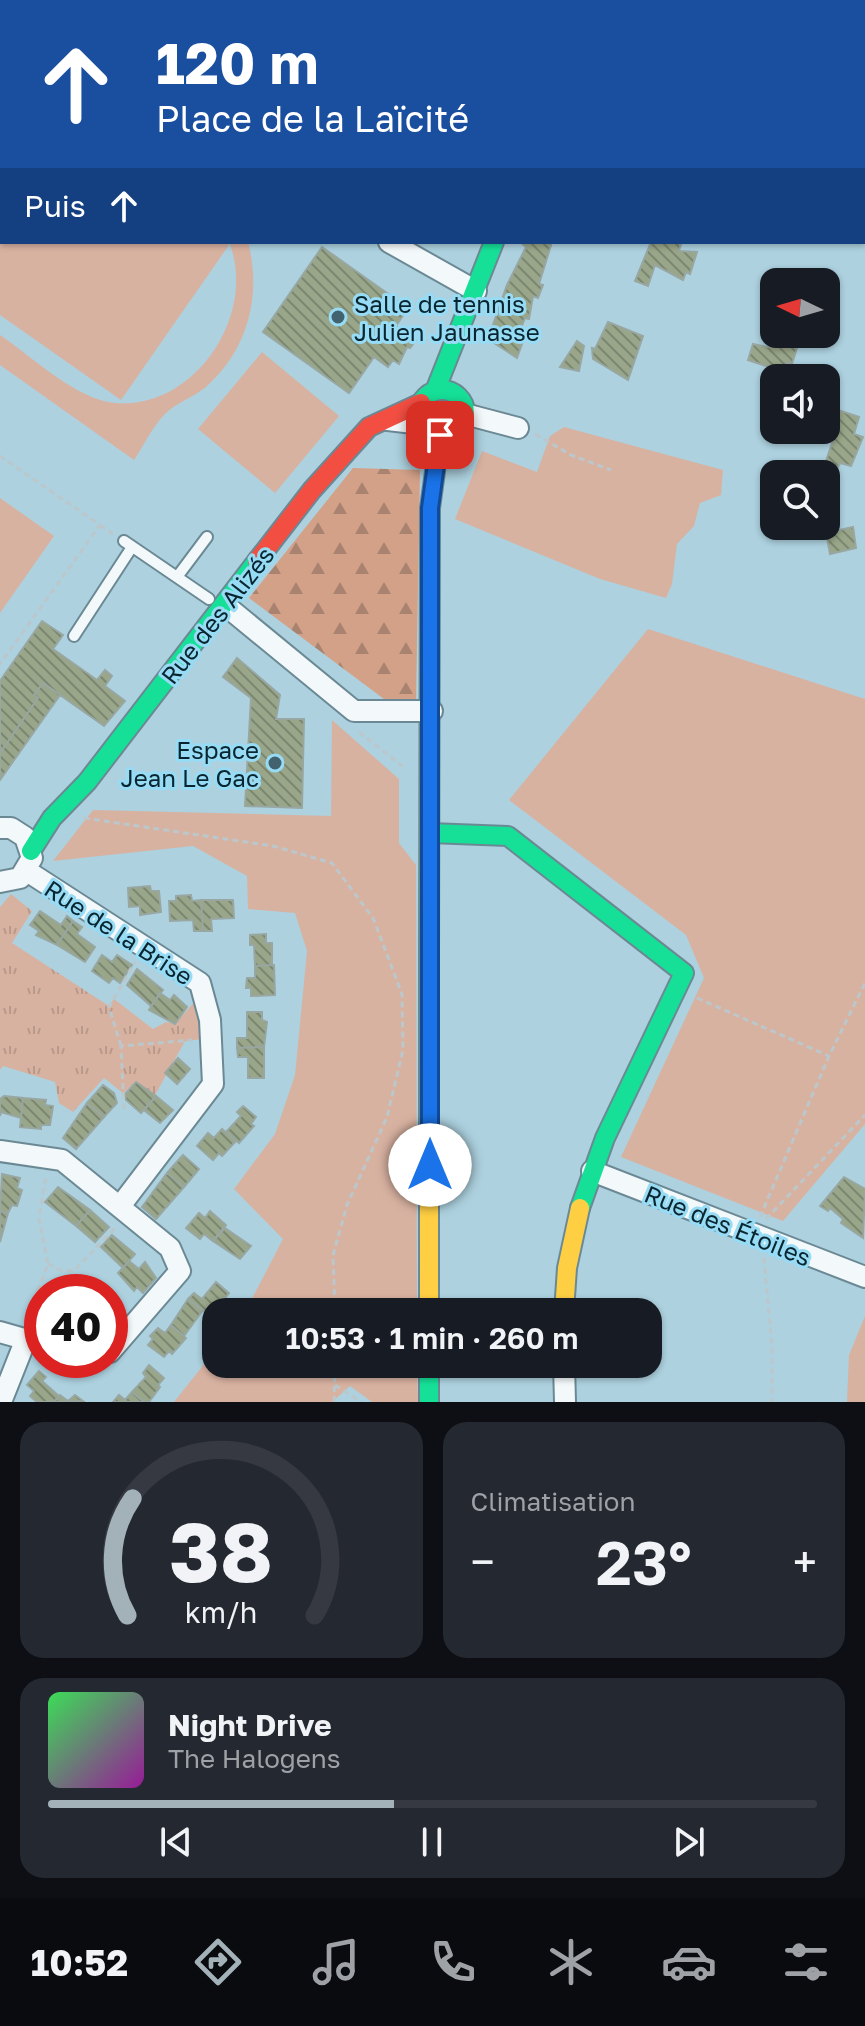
<!DOCTYPE html>
<html lang="fr">
<head>
<meta charset="utf-8">
<style>
	:root { --surface:#171b24; --page:#242831; --text:#f1f3f6; --muted:#9ea1a6; --line:#363941; --accent:#a2b2b8 }
	body { margin:0; font-family:"Golos Text",sans-serif; background:var(--page); color:var(--text); height:100vh; display:flex; flex-direction:column; font-size:30px; white-space:nowrap }
	* { box-sizing:border-box; margin:0 }
	p { font-size:26px; color:var(--muted) }
	.icon { flex:none; width:44px; height:44px; fill:none; stroke:currentColor; stroke-width:2; stroke-linecap:round; stroke-linejoin:round }
	.map { position:relative; height:1402px; overflow:hidden }
	.details { display:flex; flex-direction:column; gap:20px; padding:20px; background:#0d0f14; flex:1 }
	.details>* { flex:none }
	.guide { position:absolute; left:0px; top:0px; width:866px; height:244px; box-shadow:0 2px 6px #0004; background:#1a4fa0; color:#fff; overflow:hidden }
	.needle { width:52px; rotate:275deg }
	.controls { position:absolute; left:760px; top:268px; display:grid; gap:16px }
	.controls a { display:grid; place-items:center; width:80px; height:80px; border-radius:16px; background:var(--surface); box-shadow:0 2px 6px #0004; font-size:40px }
	.speed { position:absolute; left:24px; top:1274px; display:flex; gap:16px; font-size:40px; font-weight:700; text-align:center }
	.speed>* { display:grid; place-content:center; width:104px; height:104px; border-radius:50%; background:var(--surface); box-shadow:0 2px 6px #0004; line-height:1 }
	.speed .limit { border:12px solid #d22; background:#fff; color:#111 }
	.pin { position:absolute; display:grid; place-items:center; width:68px; height:68px; color:#fff; margin:-34px; border-radius:16px; box-shadow:0 4px 12px #0006 }
	.me { position:absolute; width:88px; margin:-44px; rotate:0deg; stroke-linejoin:round; filter:drop-shadow(0 0 6px #0008) }
	.turn { display:flex; align-items:center; gap:28px; height:168px; padding:0 24px; font-size:36px }
	.turn .icon { width:104px; height:104px; stroke-width:2.5 }
	.turn b { display:block; font-size:56px; line-height:68px }
	.then { display:flex; align-items:center; height:76px; padding:0 24px; background:#0003; gap:16px; font-size:30px }
	.big { font-size:60px; font-weight:600; line-height:1.1 }
	.details .card { flex:1; display:flex; flex-direction:column; justify-content:center; gap:12px; min-width:0; padding:0 28px; border-radius:24px; background:var(--page) }
	.details .dial { align-items:center; gap:0 }
	.dial svg { height:208px; overflow:visible; fill:none; stroke:var(--line); stroke-width:7; stroke-linecap:round; text-anchor:middle }
	.dial text { fill:var(--text); stroke:none }
	.song { display:flex; align-items:center; gap:24px }
	.cover { width:96px; height:96px; border-radius:12px; background:linear-gradient(135deg,hsl(130 70% 55%),hsl(300 70% 35%)) }
	.played { height:8px; border-radius:4px; background:linear-gradient(90deg,var(--accent) 45%,var(--line) 45%) }
	.keys { display:flex; justify-content:space-around; direction:ltr }
	.heat { display:flex; justify-content:space-between; align-items:center; font-size:44px; direction:ltr }
	.details .tiles { flex:1; display:grid; gap:20px; grid-template-columns:1fr 1fr }
	.card:last-child { grid-column:span 2 }
	.trip { position:absolute; left:202px; top:1298px; width:460px; height:80px; border-radius:24px; background:var(--surface); box-shadow:0 2px 6px #0004; font-weight:600; line-height:80px; text-align:center }
	.tabs { display:flex; height:128px; justify-content:space-around; align-items:center; background:#090b0e; color:var(--muted) }
	.tabs .icon { width:56px; height:56px }
	.tabs .on { color:var(--accent) }
	.tabs b { font-size:36px; color:var(--text) }
	.map>svg:first-child { display:block }
</style>
</head>
<body>
<div class="map">
<svg width="865" height="1402" viewBox="0 0 865 1402">
	<defs>
		<pattern id="forest-firs" width="22" height="20" patternUnits="userSpaceOnUse" patternTransform="scale(2)"><rect width="22" height="20" fill="#d3a188"/><path d="M5 1l3.5 6h-7zM16 11l3.5 6h-7z" fill="#a98370"/></pattern>
		<pattern id="park-tufts" width="24" height="20" patternUnits="userSpaceOnUse" patternTransform="scale(2)"><rect width="24" height="20" fill="#d8b2a1"/><path d="M3 7l-1-3M5 7V3M7 7l1-3M15 17l-1-3M17 17v-4M19 17l1-3" fill="none" stroke="#b8998b"/></pattern>
		<pattern id="building-back-hatch" width="6" height="6" patternUnits="userSpaceOnUse" patternTransform="scale(2)"><rect width="6" height="6" fill="#99a689"/><path d="M-1 5l2 2M0 0l6 6M5-1l2 2" fill="none" stroke="#7b8770"/></pattern>
	</defs>
	<rect width="100%" height="100%" fill="#add1df"/>
	<!-- grass -->
	<path fill="#d8b2a1" d="M0,85L2,242H224L229,245L121,400L0,315Z
		M229,242H248C262,295 248,350 206,387C194,397 174,404 165,414C153,426 144,445 134,460L0,365V335C31,356 77,400 115,403C195,410 258,314 229,242Z
		M262,352L339,416L275,493L198,429Z
		M564,427L723,470L721,495L700,503L694,526L677,544L672,584L666,598L600,579L455,519L482,451L537,472L550,436Z
		M0,498L54,536L0,613Z
		M648,629L865,699V1124L783,1221L621,1157L704,978L686,935L509,800Z
		M332,720L399,779V843L416,865L417,1312H245L283,1239L234,1189L275,1134L295,1075L307,951L295,913L248,909L247,876L193,846L53,861L93,810L331,816Z
		M865,1316V1402H847L849,1355Z
		M216,1349V1364H417L418,1402H372L350,1386L332,1402H174Z"/>
	<!-- forest -->
	<path fill="url(#forest-firs)" d="M353,468L420,470L416,703L396,708L249,598Z"/>
	<!-- park -->
	<path fill="url(#park-tufts)" d="M11,894L32,911L12,943L109,1006L114,999L153,1029L166,1022L175,1024L197,999L203,1039L185,1041L154,1097L136,1082L123,1093L104,1078L73,1112L59,1103L55,1082L3,1066L0,1070V907Z"/>
	<!-- building -->
	<path fill="url(#building-back-hatch)" stroke="#98a7a2" stroke-width="2" d="M520,242H552L539,284L543,285L538,298L533,296L529,319L525,318L521,328L527,330L517,358L488,339L507,285L526,247Z
		M651,242H677L681,244L679,251L697,252L690,274L686,272L683,280L655,265L648,286L635,281Z
		M322,247L408,308L396,326L416,340L410,348L407,347L399,364L393,360L388,367L374,357L349,393L263,332Z
		M608,322L643,336L628,380L593,359L592,348L595,349Z
		M773,333L799,342L792,364L787,362L784,372L748,360L753,344L768,347Z
		M577,341L584,346L579,371L560,367Z
		M835,409L859,417L854,434L863,437L851,466L840,463L837,470L825,464L836,431L829,429Z
		M853,527L856,548L830,554L826,533Z
		M42,621L63,635L53,649L97,680L105,670L112,676L105,686L125,701L104,726L43,683L34,695L38,698L0,753V681Z
		M237,658L280,695L276,719H304L302,808L245,806L251,698L223,677Z
		M43,683L60,695L0,780V753L38,698L34,695Z
		M150,886L151,891H159L161,912L140,915V906L129,907L128,888Z
		M191,895L192,901L201,900L203,931H194L193,920L170,921L169,901H176V896Z
		M201,900H233L234,918L211,919L212,931H203Z
		M40,911L61,925L67,916L73,921L57,945L36,935L39,931L30,925Z
		M73,921L82,927L77,934L95,947L85,962L57,945Z
		M266,934V943H272V965L255,966L254,945H250V935Z
		M102,955L112,962L117,955L132,965L120,983L113,978L109,983L92,971Z
		M274,965L275,995L251,996V988H246L247,978H255V966Z
		M137,969L163,990L151,1006L127,985Z
		M160,993L170,1000L174,995L187,1007L175,1024L149,1010Z
		M247,1012H262V1020L267,1022L264,1047L237,1048V1038H247Z
		M264,1047V1078H248V1057H238L237,1048Z
		M178,1058L190,1069L177,1084L165,1073Z
		M136,1082L156,1096L141,1113L126,1100L125,1094Z
		M103,1085L114,1093L117,1103L104,1117L87,1103Z
		M4,1096L23,1098L21,1118L1,1112L0,1116V1099Z
		M156,1096L173,1110L160,1123L144,1110Z
		M23,1098L46,1100L45,1105L53,1106L50,1125H41V1129L20,1127Z
		M87,1103L104,1117L76,1149L63,1138Z
		M243,1106L256,1117L251,1124L254,1126L239,1143L226,1132L241,1116L237,1112Z
		M222,1129L236,1141L222,1156L219,1153L213,1160L197,1146L208,1133L214,1138Z
		M183,1155L199,1169L184,1187L167,1173Z
		M167,1173L184,1187L156,1219L142,1207Z
		M2,1174L20,1178L17,1188L22,1190L17,1206L12,1205L8,1213L0,1211Z
		M844,1177L865,1189L863,1238L841,1223L843,1219L830,1208L828,1211L820,1206Z
		M58,1187L90,1210L76,1226L45,1202Z
		M90,1210L109,1227L95,1242L76,1226Z
		M0,1211L8,1213L0,1242Z
		M210,1211L226,1225L213,1241L204,1234L200,1239L186,1228L199,1213L205,1218Z
		M225,1228L251,1246L240,1259L213,1241Z
		M112,1235L135,1254L123,1268L101,1247Z
		M129,1261L139,1269L145,1262L156,1278L143,1293L137,1287L134,1291L118,1273Z
		M216,1282L229,1293L210,1316L188,1299L194,1293L202,1299Z
		M188,1299L203,1310L184,1336L171,1325Z
		M171,1325L186,1338L172,1354L169,1351L164,1357L148,1345L153,1339L150,1336L158,1328L165,1333Z
		M149,1365L164,1378L158,1385L160,1387L149,1402H144L132,1392L146,1377L143,1373Z
		M39,1371L46,1377L42,1381L59,1396L54,1402H37L30,1396L34,1391L27,1385Z
		M132,1392L144,1402H113L119,1395L125,1400Z
		M60,1395L68,1401L75,1395L83,1401L54,1402Z"/>
	<g fill="none" stroke-linecap="round" stroke-linejoin="round">
		<!-- lane casing -->
		<g stroke="#6b8994" stroke-width="14">
			<path id="lane" d="M124,541L209,599
				M177,577L207,537
				M74,636L132,547"/>
		</g>
		<!-- street casing -->
		<g stroke="#6b8994" stroke-width="24">
			<path id="street" d="M257,0L260,2
				M366,2L367,0
				M652,2L653,0
				M864,116H865
				M389,242L476,291
				M465,414L518,428
				M388,420L422,424
				M225,605L354,711H432
				M0,828H11L25,837L32,858L20,878L0,882
				M27,871L200,983L210,1020L213,1084L121,1205
				M0,1151L62,1160L170,1248L180,1271L110,1352
				M592,1171L865,1277
				M0,1332L42,1344
				M564,1364L565,1402
				M1,1402L26,1339"/>
		</g>
		<!-- fast casing -->
		<g stroke="#6b8994" stroke-width="22">
			<path id="fast" d="M864,26L865,25
				M419 413a23 23 0 1 1 46 0a23 23 0 1 1-46 0Z
				M435,391L494,242
				M430,833L508,836L684,973L605,1138L580,1208
				M31,851L52,818L87,782L257,561
				M429,1364V1402"/>
		</g>
		<!-- slow casing -->
		<g stroke="#6b8994" stroke-width="22">
			<path id="slow" d="M476,0L479,2
				M429,1312V954
				M564,1312L567,1268L580,1208"/>
		</g>
		<!-- jam casing -->
		<g stroke="#6b8994" stroke-width="22">
			<path id="jam" d="M257,561L312,490L369,427L421,403
				M429,954L430,508L440,435"/>
		</g>
		<!-- path -->
		<path stroke="#bbc7cb" stroke-width="3" stroke-dasharray="6 4" stroke-linecap="butt" d="M92,2L93,0
			M535,434L571,455L611,470
			M461,448L473,437
			M0,456L100,525L0,664
			M100,525L113,534
			M359,732L406,769
			M84,818L273,846L332,863L373,918L402,994L403,1050L387,1117L347,1205L333,1255L335,1312
			M697,998L829,1056
			M121,1046L109,1007L135,962
			M124,1109L121,1046L192,1040
			M760,1217L829,1056L865,983
			M766,1219L865,1115
			M764,1258L772,1347V1402
			M48,1264L62,1271L75,1270L116,1227
			M27,1319L48,1264L39,1219L46,1176
			M335,1385L361,1402
			M334,1402L335,1364"/>
		<!-- lane -->
		<use href="#lane" stroke="#f3f8fa" stroke-width="10"/>
		<!-- street -->
		<use href="#street" stroke="#f3f8fa" stroke-width="20"/>
		<!-- fast -->
		<use href="#fast" stroke="#16e098" stroke-width="18"/>
		<!-- slow -->
		<use href="#slow" stroke="#ffcf43" stroke-width="18"/>
		<!-- jam -->
		<use href="#jam" stroke="#f24e42" stroke-width="18"/>
	</g>
	<g fill="none" stroke-linecap="round" stroke-linejoin="round">
		<!-- route casing -->
		<g stroke="#114b97" stroke-width="20">
			<path id="route" d="M430,1165V508L440,435"/>
		</g>
		<!-- route -->
		<use href="#route" stroke="#1a73e8" stroke-width="14"/>
	</g>
	<!-- markers -->
	<g fill="#42626d" stroke="#97dbf5" stroke-width="3">
		<circle cx="338" cy="317" r="8"/>
		<circle cx="275" cy="763" r="8"/>
	</g>
	<g text-anchor="middle" dominant-baseline="central" stroke-width="6" stroke-linejoin="round" paint-order="stroke">
		<!-- poi labels -->
		<g font-size="24" fill="#092630" stroke="#97dbf5" text-anchor="start">
			<text x="354" y="303">Salle de tennis<tspan x="354" dy="28">Julien Jaunasse</tspan></text>
			<text x="259" y="749" text-anchor="end">Espace<tspan x="259" dy="28">Jean Le Gac</tspan></text>
		</g>
		<!-- street labels -->
		<g font-size="24" fill="#092630" stroke="#97dbf5">
			<text transform="translate(217 615) rotate(-52)">Rue des Alizés</text>
			<text transform="translate(119 932) rotate(33)">Rue de la Brise</text>
			<text transform="translate(728 1225) rotate(22)">Rue des Étoiles</text>
		</g>
	</g>
</svg>
<div class="controls">
<a><svg class="needle" viewBox="-14 -14 28 28"><path d="M0-13l5 13h-10z" fill="#e53935"/><path d="M0 13l5-13h-10z" fill="#9ea1a6"/></svg></a>
<a><svg class="icon" aria-label="sound" viewBox="0 0 24 24"><path d="M4 9h4l5-4v14l-5-4H4zM17 9q2 3 0 6"/></svg></a>
<a><svg class="icon" aria-label="search" viewBox="0 0 24 24"><circle cx="10" cy="10" r="6"/><path d="M15 15l6 6"/></svg></a>
</div>
<div class="speed"><div class="limit">40</div></div>
<div class="pin" style="left:440px;top:435px;background:#d93025"><svg class="icon" aria-label="arrive" viewBox="0 0 24 24"><path d="M6 21V4h12l-3 4 3 4H6"/></svg></div>
<svg class="me" style="left:430px;top:1165px" viewBox="-20 -20 40 40"><circle r="19" fill="#fff"/><path d="M0-13L10 11 0 6-10 11z" fill="#1a73e8"/></svg>
<div class="trip">10:53 · 1 min · 260 m</div>
<div class="guide">
<div class="turn"><svg class="icon" aria-label="ahead" viewBox="0 0 24 24"><path d="M12 20V5M6 11l6-6 6 6"/></svg><div><b>120 m</b>Place de la Laïcité</div></div>
<div class="then">Puis<svg class="icon" aria-label="ahead" viewBox="0 0 24 24"><path d="M12 20V5M6 11l6-6 6 6"/></svg></div>
</div>
</div>
<section class="details">
<div class="tiles">
<div class="card dial"><svg viewBox="0 0 100 80">
<path d="M14 69A42 42 0 1 1 86 69"/>
<path d="M14 69A42 42 0 0 1 16 24" stroke="#a2b2b8"/>
<text x="50" y="56" font-size="32" font-weight="700">38</text>
<text x="50" y="72" font-size="11">km/h</text>
</svg></div>
<div class="card"><p>Climatisation</p>
<div class="heat"><a>−</a><b class="big">23°</b><a>+</a></div>
</div>
<div class="card">
<div class="song"><i class="cover"></i><div><b>Night Drive</b><p>The Halogens</p></div></div>
<div class="played"></div>
<div class="keys"><svg class="icon" aria-label="previous" viewBox="0 0 24 24"><path d="M18 5L8 12l10 7zM5 5v14"/></svg><svg class="icon" aria-label="pause" viewBox="0 0 24 24"><path d="M8 5v14M16 5v14"/></svg><svg class="icon" aria-label="next" viewBox="0 0 24 24"><path d="M6 5l10 7-10 7zM19 5v14"/></svg></div>
</div>
</div>
</section>
<nav class="tabs">
<b>10:52</b>
<svg class="icon on" aria-label="directions" viewBox="0 0 24 24"><path d="M12 3l9 9-9 9-9-9zM9 14v-3h6M13 9l2 2-2 2"/></svg>
<svg class="icon" aria-label="music" viewBox="0 0 24 24"><path d="M9 18V5l10-2v13"/><circle cx="6" cy="18" r="3"/><circle cx="16" cy="16" r="3"/></svg>
<svg class="icon" aria-label="phone" viewBox="0 0 24 24"><path d="M5 4h4l2 5-3 2q2 4 5 5l2-3 5 2v4C11 20 4 13 5 4z"/></svg>
<svg class="icon" aria-label="climate" viewBox="0 0 24 24"><path d="M12 3v18M4 7l16 10M4 17L20 7"/></svg>
<svg class="icon" aria-label="car" viewBox="0 0 24 24"><path d="M5 17H2v-5l4-1 3-4h7l3 4 3 1v5h-3M9 17h6M6 11h13"/><circle cx="7" cy="17" r="2"/><circle cx="17" cy="17" r="2"/></svg>
<svg class="icon" aria-label="filters" viewBox="0 0 24 24"><path d="M4 7h16M4 17h16"/><circle cx="9" cy="7" r="2"/><circle cx="15" cy="17" r="2"/></svg>
</nav>
</body>
</html>
